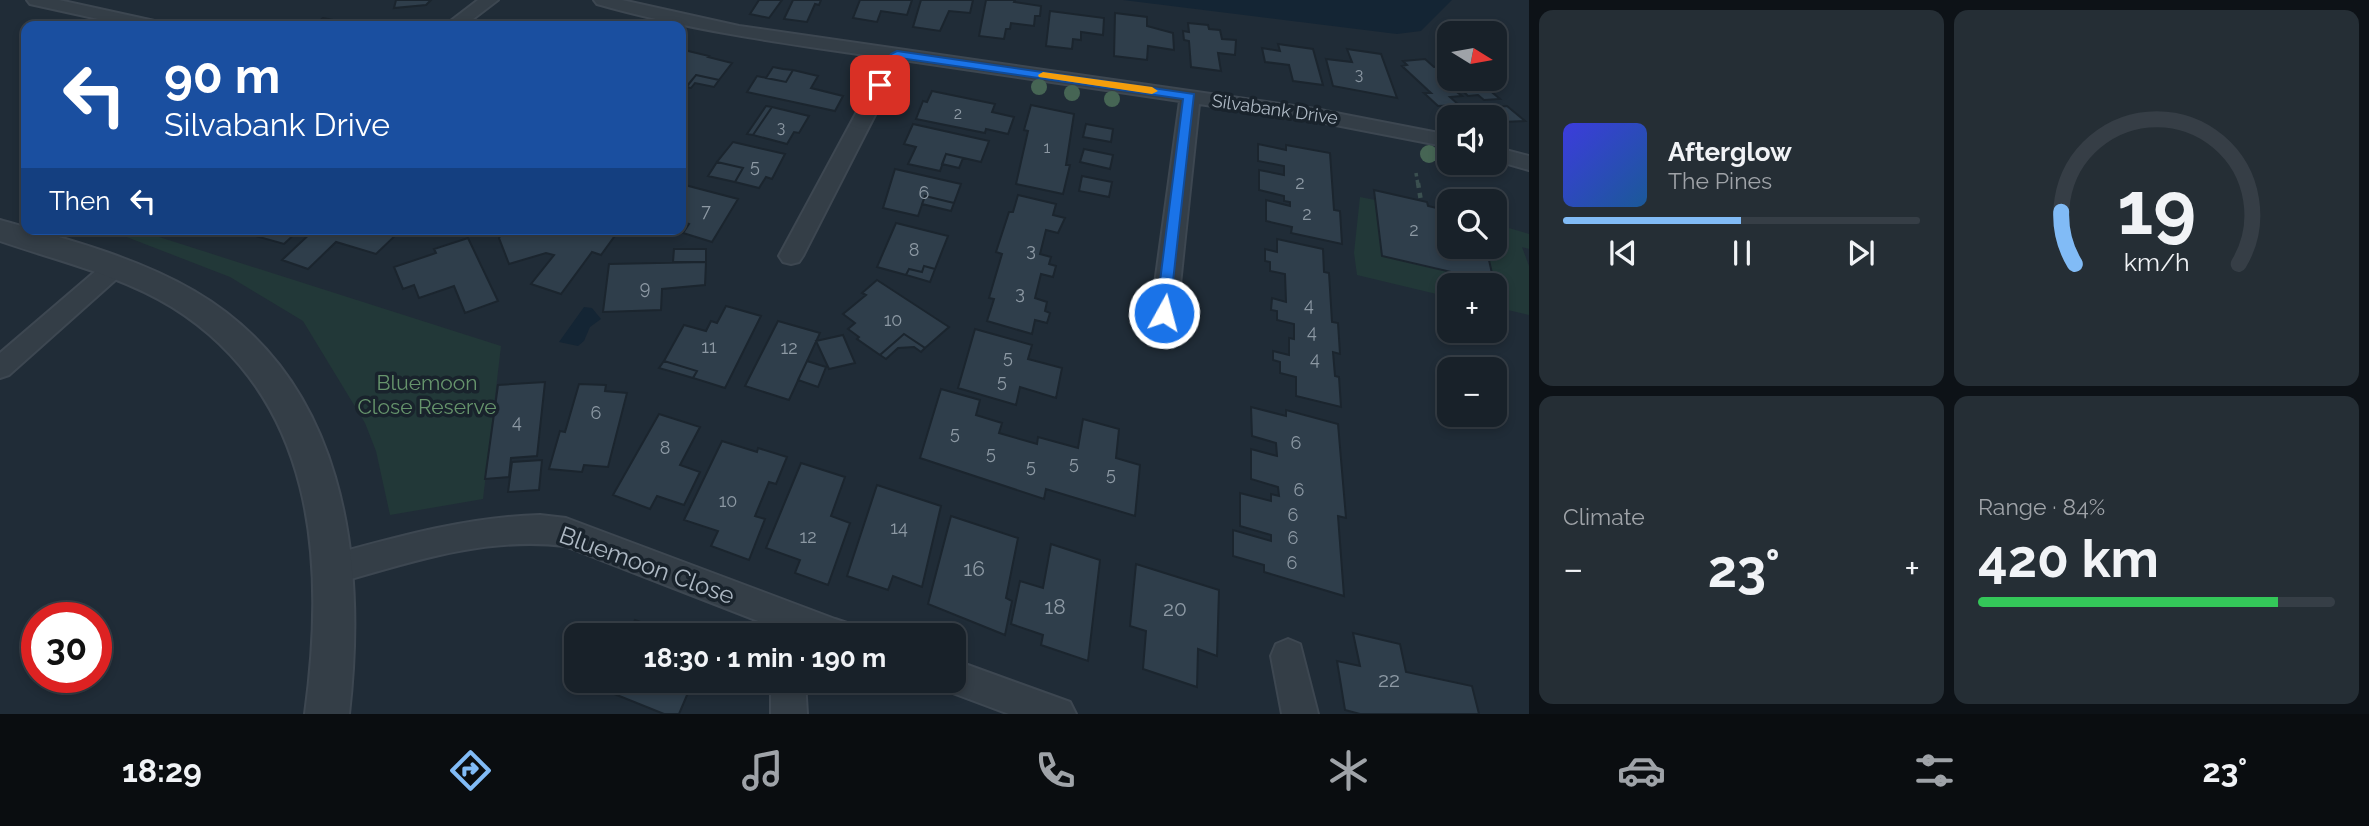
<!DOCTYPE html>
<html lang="en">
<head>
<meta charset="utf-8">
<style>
	:root { --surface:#182129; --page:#252e35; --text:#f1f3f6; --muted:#9fa3a8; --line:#363e46; --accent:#81bbf6 }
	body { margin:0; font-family:Raleway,sans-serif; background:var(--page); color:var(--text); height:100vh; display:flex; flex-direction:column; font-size:26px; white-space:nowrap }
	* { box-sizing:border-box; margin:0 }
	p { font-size:23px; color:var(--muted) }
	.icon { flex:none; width:38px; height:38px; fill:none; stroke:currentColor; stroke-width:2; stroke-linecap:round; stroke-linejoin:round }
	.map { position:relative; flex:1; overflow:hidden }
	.panel { display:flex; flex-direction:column; gap:10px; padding:10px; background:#0d1217; width:840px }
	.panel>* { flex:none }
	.top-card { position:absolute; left:21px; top:21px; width:665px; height:214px; border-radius:14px; box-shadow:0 4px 10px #0003,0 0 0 2px var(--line); background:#1a4fa0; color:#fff; overflow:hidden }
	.needle { width:46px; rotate:101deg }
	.controls { position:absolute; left:1437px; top:21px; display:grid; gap:14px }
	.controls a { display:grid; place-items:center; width:70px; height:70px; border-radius:14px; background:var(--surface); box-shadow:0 4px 10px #0003,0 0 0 2px var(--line); font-size:35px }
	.speed { position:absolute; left:21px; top:602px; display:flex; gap:14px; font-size:35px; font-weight:700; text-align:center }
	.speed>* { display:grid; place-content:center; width:91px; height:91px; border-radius:50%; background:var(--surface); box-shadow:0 4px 10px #0003,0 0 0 2px var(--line); line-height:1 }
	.speed .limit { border:10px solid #d22; background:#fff; color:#111 }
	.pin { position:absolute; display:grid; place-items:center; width:60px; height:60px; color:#fff; margin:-30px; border-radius:14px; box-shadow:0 4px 10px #0006 }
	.me { position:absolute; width:77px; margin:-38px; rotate:7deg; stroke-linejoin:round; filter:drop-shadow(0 0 5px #0008) }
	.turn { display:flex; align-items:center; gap:24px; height:147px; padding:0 28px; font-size:32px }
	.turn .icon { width:91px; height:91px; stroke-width:2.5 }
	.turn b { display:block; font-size:49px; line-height:60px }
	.then { display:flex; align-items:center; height:66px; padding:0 28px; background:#0003; gap:14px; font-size:26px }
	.big { font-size:52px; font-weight:700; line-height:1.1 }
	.panel .widget { flex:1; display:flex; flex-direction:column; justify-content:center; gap:10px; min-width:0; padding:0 24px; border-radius:14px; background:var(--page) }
	.panel .dial { align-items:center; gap:0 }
	.dial svg { height:182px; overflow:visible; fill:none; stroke:var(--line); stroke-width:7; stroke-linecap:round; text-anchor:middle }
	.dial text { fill:var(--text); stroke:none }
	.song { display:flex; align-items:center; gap:21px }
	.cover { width:84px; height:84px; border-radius:10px; background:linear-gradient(135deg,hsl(240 70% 55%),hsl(210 70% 35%)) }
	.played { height:7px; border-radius:4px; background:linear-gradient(90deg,var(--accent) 50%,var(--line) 50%) }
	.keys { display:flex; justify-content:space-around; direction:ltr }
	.heat { display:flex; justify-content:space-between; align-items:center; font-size:38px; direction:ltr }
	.charge { height:10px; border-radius:5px; background:linear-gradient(90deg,#34c759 84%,var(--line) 0) }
	.panel .tiles { flex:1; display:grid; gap:10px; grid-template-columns:repeat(2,1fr) }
	.trip { position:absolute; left:564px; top:623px; width:402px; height:70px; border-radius:14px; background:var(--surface); box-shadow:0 4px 10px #0003,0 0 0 2px var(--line); font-weight:700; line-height:70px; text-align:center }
	.dock { display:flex; height:112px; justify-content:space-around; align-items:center; background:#0a0d10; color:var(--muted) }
	.dock .icon { width:49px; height:49px }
	.dock .current { color:var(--accent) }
	.dock b { font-size:32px; color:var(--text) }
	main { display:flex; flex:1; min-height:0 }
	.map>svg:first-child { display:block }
</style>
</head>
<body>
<main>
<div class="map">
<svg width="1529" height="714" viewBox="0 0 1529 714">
	<rect width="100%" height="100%" fill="#202c37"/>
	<!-- green -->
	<path fill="#223838" d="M1360,197L1375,200L1382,256L1494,282L1486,247H1494L1495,224L1529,234V249L1522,247L1529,266V315L1495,307L1494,285H1449V297L1357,275L1354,253Z
		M106,229H134L501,346L483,499L390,515L376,451L365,423L303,321L230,277Z"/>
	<!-- water -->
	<path fill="#142534" d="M1123,0H1452L1421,31L1397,34Z
		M584,307L592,308L601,319L590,327L584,341L578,346L559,342Z"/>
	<!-- building -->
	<path fill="#2f3e4b" stroke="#1b252e" stroke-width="2" d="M396,0H431L426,5L394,8Z
		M759,0H782L769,18L750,14Z
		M793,0H821L819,5L815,4L807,22L784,19Z
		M860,0H912L907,15L881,11L877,22L853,18Z
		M921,0H973L970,13L949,11L940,31L913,27Z
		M986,0H1015L1014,2L1041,6L1040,16H1035L1034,26L1011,23L1010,29H1006L1004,39L979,36Z
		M1050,11L1104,18L1103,35L1081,32V40L1073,39L1072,49L1046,46Z
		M1115,13L1147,17V26L1173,33L1174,50L1148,46L1147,60L1114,56Z
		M323,18L364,26H313Z
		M1188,23L1208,25L1209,29L1220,30L1222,39L1236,40L1235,55L1218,53L1221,71L1191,67L1189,41L1184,40L1183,31L1189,32Z
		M1278,44L1313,49L1323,85L1293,81L1289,65L1265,62L1262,48L1280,51Z
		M1347,49L1381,54L1397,98L1333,86L1326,59L1352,62Z
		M684,50L709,56L708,57L732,63L719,80L696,75L685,89L681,88V54Z
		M1425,59L1434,67L1449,66V79H1476L1500,99L1484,100L1478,95L1468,96L1461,89L1454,90L1462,96L1450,97L1459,105L1438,106L1424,93H1431L1402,66L1407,65L1403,61Z
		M773,67L783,69L793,70L786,82L766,78Z
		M793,70L818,76L811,88L843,96L835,111L747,92L757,76L786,82Z
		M696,75L719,80L714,87L695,83L691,88L686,87Z
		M932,91L995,104L992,112L1014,117L1008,134L986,129L985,133L916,119L923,101L927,102Z
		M1031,105L1074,114L1066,165H1070L1063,194L1016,184L1028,131L1024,130Z
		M766,106L772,107L753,135L747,134Z
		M1507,106L1525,121L1502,122L1486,108Z
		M772,107L809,116L799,133L794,132L787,144L753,135Z
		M913,124L989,141L981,162L946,154L940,171L908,164L916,147L904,144Z
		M1086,124L1113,129L1111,142L1083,137Z
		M733,142L785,154L772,179L766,177L759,188L735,182L743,168L717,162Z
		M1258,144L1286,150V145L1330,153L1334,210L1340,211L1342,244L1291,233L1292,227L1266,221V200L1290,206V202L1284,201V196L1259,190V170L1284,175V166L1258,161Z
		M1084,149L1113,155L1110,169L1080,162Z
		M946,154L963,158L959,168L942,164Z
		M717,162L743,168L735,182L708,176Z
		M895,169L961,184L954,203L925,196L918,216L883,208Z
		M1082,176L1112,182L1109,197L1079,191Z
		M681,184L738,199L712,242L683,233L689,224L681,221Z
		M1374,190L1427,202L1428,206L1449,211V247H1486L1494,282L1382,256Z
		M1018,195L1056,204L1053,215L1065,218L1058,233L1046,230L1040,254L1051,257L1049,264L1056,266L1053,277L1041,274L1035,298L1047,302L1045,311L1050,313L1047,323L1035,320L1032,334L987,321L994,299L989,298L1002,254L996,252L1009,212H1013Z
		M925,196L954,203L951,211L922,204Z
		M896,223L948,236L935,269L924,266L922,272L909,269L906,275L877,267Z
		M258,229H300L284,244L252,235Z
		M315,229H387L398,233L376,254L336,242L308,269L282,260Z
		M505,229H618L619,230L601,255L592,252L561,294L531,284L554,255L546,253L509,264L499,238Z
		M468,238L498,301L465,313L454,286L419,298L414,285L403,289L394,267L436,253L434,249Z
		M1277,239L1323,249L1324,272L1329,273L1332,322L1338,323L1340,354L1333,352L1335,376L1339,377L1341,407L1296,396V377L1280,373V362L1273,360V351L1289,355V338L1294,339V324L1277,320V311L1271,310L1272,298L1286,302L1285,274L1270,271V262L1265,261V249L1277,252Z
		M674,249H706V262H673Z
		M706,262L705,285L662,289L661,310L603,312L609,264Z
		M924,266L935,269L930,282L906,275L909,269L922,272Z
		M877,280L949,327L925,348L904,334L880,355L857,339L859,337L848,329L855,323L843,314L866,295L862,293Z
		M726,306L761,316L725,388L693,378L697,371L664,361L684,325L706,331L711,321L717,323Z
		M778,321L820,333L789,400L745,386Z
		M975,329L1032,345L1028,359L1062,368L1056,398L1020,387L1016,405L958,388Z
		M904,334L925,348L921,352L914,347L898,348L886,359L880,355Z
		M843,335L855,363L829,369L816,341Z
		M664,361L697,371L693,378L659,368Z
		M807,361L826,367L818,387L798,380Z
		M545,382L537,456L511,458L509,477L485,479L498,385Z
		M579,384L606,385L605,391L627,393L608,467L584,465L582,472L549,469L560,431L565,432Z
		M941,389L980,400L976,415L1002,423L999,433L1037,444L1038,437L1078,448L1083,419L1119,429L1116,458L1140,465L1135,516L1046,489L1044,499L920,458Z
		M1251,407L1286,416V410L1338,424L1346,518L1338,516L1344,596L1264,572V565L1233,556V530L1271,541V535L1240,526V493L1271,501V494L1279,496L1278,487L1251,479V449L1277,456L1276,443L1252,436Z
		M659,414L700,427L680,465L700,472L684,505L657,496L650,509L613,495Z
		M722,441L757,452L758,448L787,457L776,484L769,482L755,516L765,519L749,560L711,546L718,531L684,520Z
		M542,460L539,490L508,492L512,462Z
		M801,463L845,477L831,516L850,523L828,585L795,573L800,560L766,548Z
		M877,485L941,506L922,587L893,576L888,590L847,576Z
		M951,516L1018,538L1006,598L1012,601L1005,635L928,604Z
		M1051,544L1100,560L1088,661L1041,645L1043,635L1011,624L1020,581L1043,588Z
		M1136,564L1219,590L1217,656L1198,649L1197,687L1143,669L1146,631L1130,626Z
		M635,620L675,635H628Z
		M1353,633L1400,644L1406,672L1472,686L1479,714H1360L1345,710L1337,661L1360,666Z
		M582,681H693L679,714H664Z"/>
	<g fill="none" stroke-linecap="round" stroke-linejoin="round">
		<!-- minor casing -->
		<g stroke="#3d4751" stroke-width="4">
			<path id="minor" d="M27,0H59L159,22L162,26H130L30,4Z
				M478,0H498L464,26H444Z
				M594,0H622L739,26L1315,109L1449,135V147L1315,121L1199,104L1177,313L1173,320L1164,322L1155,320L1151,313L1180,101L903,60L803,256L799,262L791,264L783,262L779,256L886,58C788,44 692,31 597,4Z
				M1494,147L1529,156V170L1494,160Z
				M113,260L121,263L125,269L121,275L9,375L0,378V353L105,263Z
				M540,515L566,518L835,619L847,623L852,635H794L565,546C485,536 407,563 331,585L320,580L315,570L320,560L331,555C400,536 468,517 540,515Z
				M1288,639L1300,644L1318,714H1282L1271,656L1276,644Z
				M954,660L1070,702L1076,714H1009L942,689L938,681H954Z
				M771,681H805L807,714H771Z"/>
		</g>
		<!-- tertiary casing -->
		<g stroke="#3d4751" stroke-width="4">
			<path id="tertiary" d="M0,220C63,238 136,257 194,291C345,379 367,556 349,714H305C326,562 316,397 172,307C120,275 58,261 0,241Z"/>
		</g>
		<!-- path-far1 -->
		<path stroke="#3b5050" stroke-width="3.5" stroke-dasharray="3.5 3.5" stroke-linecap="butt" d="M1416,173L1418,185"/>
		<!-- path -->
		<path stroke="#3b5050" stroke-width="4.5" stroke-dasharray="5 5" stroke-linecap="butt" d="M1418,183L1421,201"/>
		<!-- minor -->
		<use href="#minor" fill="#343e47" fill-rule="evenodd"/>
		<!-- tertiary -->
		<use href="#tertiary" fill="#343e47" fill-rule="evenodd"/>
	</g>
	<!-- trees -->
	<g fill="#466554">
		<circle cx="1039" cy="87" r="8"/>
		<circle cx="1072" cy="93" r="8"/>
		<circle cx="1112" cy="99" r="8"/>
		<circle cx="1429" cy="154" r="9"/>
	</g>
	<!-- route -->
	<path fill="#1a73e8" stroke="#114b97" stroke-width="2" d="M897,51L1194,94L1169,317L1164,319L1156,313L1183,99L900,58L884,88H876L874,85L891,54Z"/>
	<!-- slow -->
	<path fill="#f59e0b" d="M1043,72L1152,87L1158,91L1152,94L1039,77L1038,75Z"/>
	<g text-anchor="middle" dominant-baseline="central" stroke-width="7" stroke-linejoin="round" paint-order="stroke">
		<!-- far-number labels -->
		<g font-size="16" fill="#8d99a4">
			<text x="1359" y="74">3</text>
			<text x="958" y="113">2</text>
			<text x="781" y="127">3</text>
			<text x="1047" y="147">1</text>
		</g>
		<!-- far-street labels -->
		<g font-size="18" fill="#aeb9c4" stroke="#19232c">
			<text transform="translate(1275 109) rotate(8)">Silvabank Drive</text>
		</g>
		<!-- number labels -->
		<g font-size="18" fill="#8d99a4">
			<text x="755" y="165">5</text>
			<text x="1300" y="182">2</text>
			<text x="924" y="192">6</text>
			<text x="706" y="210">7</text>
			<text x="1307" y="213">2</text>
			<text x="1414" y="229">2</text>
			<text x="914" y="249">8</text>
			<text x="1031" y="249">3</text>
			<text x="645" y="287">9</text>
			<text x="1020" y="292">3</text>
			<text x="1309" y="304">4</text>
			<text x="893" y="319">10</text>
			<text x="1312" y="331">4</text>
			<text x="709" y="346">11</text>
			<text x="789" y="347">12</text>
			<text x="1008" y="356">5</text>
			<text x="1315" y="358">4</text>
			<text x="1002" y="380">5</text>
			<text x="596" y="412">6</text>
			<text x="517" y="421">4</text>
			<text x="955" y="432">5</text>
			<text x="1296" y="442">6</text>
			<text x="665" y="447">8</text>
			<text x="991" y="452">5</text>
			<text x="1074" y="462">5</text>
			<text x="1031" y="465">5</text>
			<text x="1111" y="473">5</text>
			<text x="1299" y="489">6</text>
			<text x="728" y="500">10</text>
			<text x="1293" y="514">6</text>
			<text x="899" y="527">14</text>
			<text x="808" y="536">12</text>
			<text x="1293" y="537">6</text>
			<text x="1292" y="562">6</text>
		</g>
		<!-- park labels -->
		<g font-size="21" fill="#66946c" stroke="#19232c">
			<text x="427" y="382">Bluemoon<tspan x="427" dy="24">Close Reserve</tspan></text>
		</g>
		<!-- near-number labels -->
		<g font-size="21" fill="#8d99a4">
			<text x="974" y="568">16</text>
			<text x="1055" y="606">18</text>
			<text x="1175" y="608">20</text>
			<text x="1389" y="679">22</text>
		</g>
		<!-- near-street labels -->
		<g font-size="24" fill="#aeb9c4" stroke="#19232c">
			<text transform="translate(647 565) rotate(20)">Bluemoon Close</text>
		</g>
	</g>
</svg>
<div class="controls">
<a><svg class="needle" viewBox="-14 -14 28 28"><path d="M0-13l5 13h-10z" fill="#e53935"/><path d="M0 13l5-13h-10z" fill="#9fa3a8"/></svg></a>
<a><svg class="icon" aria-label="sound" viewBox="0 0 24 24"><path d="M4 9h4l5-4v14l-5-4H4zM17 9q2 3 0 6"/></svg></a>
<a><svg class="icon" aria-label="search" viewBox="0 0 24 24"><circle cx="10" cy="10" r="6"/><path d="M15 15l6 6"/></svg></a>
<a>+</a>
<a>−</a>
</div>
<div class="speed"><div class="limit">30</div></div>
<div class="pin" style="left:880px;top:85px;background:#d93025"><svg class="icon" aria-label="arrive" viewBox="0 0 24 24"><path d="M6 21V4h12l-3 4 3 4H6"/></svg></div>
<svg class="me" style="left:1164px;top:313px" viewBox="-20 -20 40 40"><circle r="17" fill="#1a73e8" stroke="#fff" stroke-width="3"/><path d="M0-11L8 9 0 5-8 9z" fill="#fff"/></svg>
<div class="trip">18:30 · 1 min · 190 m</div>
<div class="top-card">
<div class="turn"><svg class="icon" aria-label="left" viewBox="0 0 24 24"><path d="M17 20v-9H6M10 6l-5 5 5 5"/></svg><div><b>90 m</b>Silvabank Drive</div></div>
<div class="then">Then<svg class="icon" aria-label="left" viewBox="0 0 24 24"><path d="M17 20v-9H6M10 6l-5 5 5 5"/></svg></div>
</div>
</div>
<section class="panel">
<div class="tiles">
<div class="widget">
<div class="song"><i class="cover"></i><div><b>Afterglow</b><p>The Pines</p></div></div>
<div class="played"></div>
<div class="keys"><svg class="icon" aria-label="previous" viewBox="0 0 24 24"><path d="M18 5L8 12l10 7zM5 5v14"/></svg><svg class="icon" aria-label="pause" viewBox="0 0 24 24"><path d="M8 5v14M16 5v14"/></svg><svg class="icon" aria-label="next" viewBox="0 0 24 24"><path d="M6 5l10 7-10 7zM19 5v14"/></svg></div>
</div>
<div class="widget dial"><svg viewBox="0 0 100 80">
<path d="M14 69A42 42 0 1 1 86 69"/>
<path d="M14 69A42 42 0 0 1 8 46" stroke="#81bbf6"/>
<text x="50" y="56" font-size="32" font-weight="700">19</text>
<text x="50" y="72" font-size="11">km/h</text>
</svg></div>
<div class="widget"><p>Climate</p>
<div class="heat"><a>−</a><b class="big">23°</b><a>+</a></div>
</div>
<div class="widget"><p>Range · 84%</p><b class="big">420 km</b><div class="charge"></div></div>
</div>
</section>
</main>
<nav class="dock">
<b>18:29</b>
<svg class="icon current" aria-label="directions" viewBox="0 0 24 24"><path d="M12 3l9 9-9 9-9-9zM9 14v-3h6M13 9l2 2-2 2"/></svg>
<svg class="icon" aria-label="music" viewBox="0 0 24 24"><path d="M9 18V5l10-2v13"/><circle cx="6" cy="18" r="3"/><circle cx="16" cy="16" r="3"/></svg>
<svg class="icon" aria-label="phone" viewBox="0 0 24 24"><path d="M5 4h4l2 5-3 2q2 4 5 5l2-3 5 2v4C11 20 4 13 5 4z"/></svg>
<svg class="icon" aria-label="climate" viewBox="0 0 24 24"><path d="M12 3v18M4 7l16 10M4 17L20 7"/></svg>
<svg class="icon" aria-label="car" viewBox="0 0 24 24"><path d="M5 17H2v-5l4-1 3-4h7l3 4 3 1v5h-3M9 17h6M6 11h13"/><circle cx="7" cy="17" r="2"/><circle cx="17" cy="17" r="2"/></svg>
<svg class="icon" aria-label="filters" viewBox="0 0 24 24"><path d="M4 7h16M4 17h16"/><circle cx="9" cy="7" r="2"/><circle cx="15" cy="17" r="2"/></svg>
<b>23°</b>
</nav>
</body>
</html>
